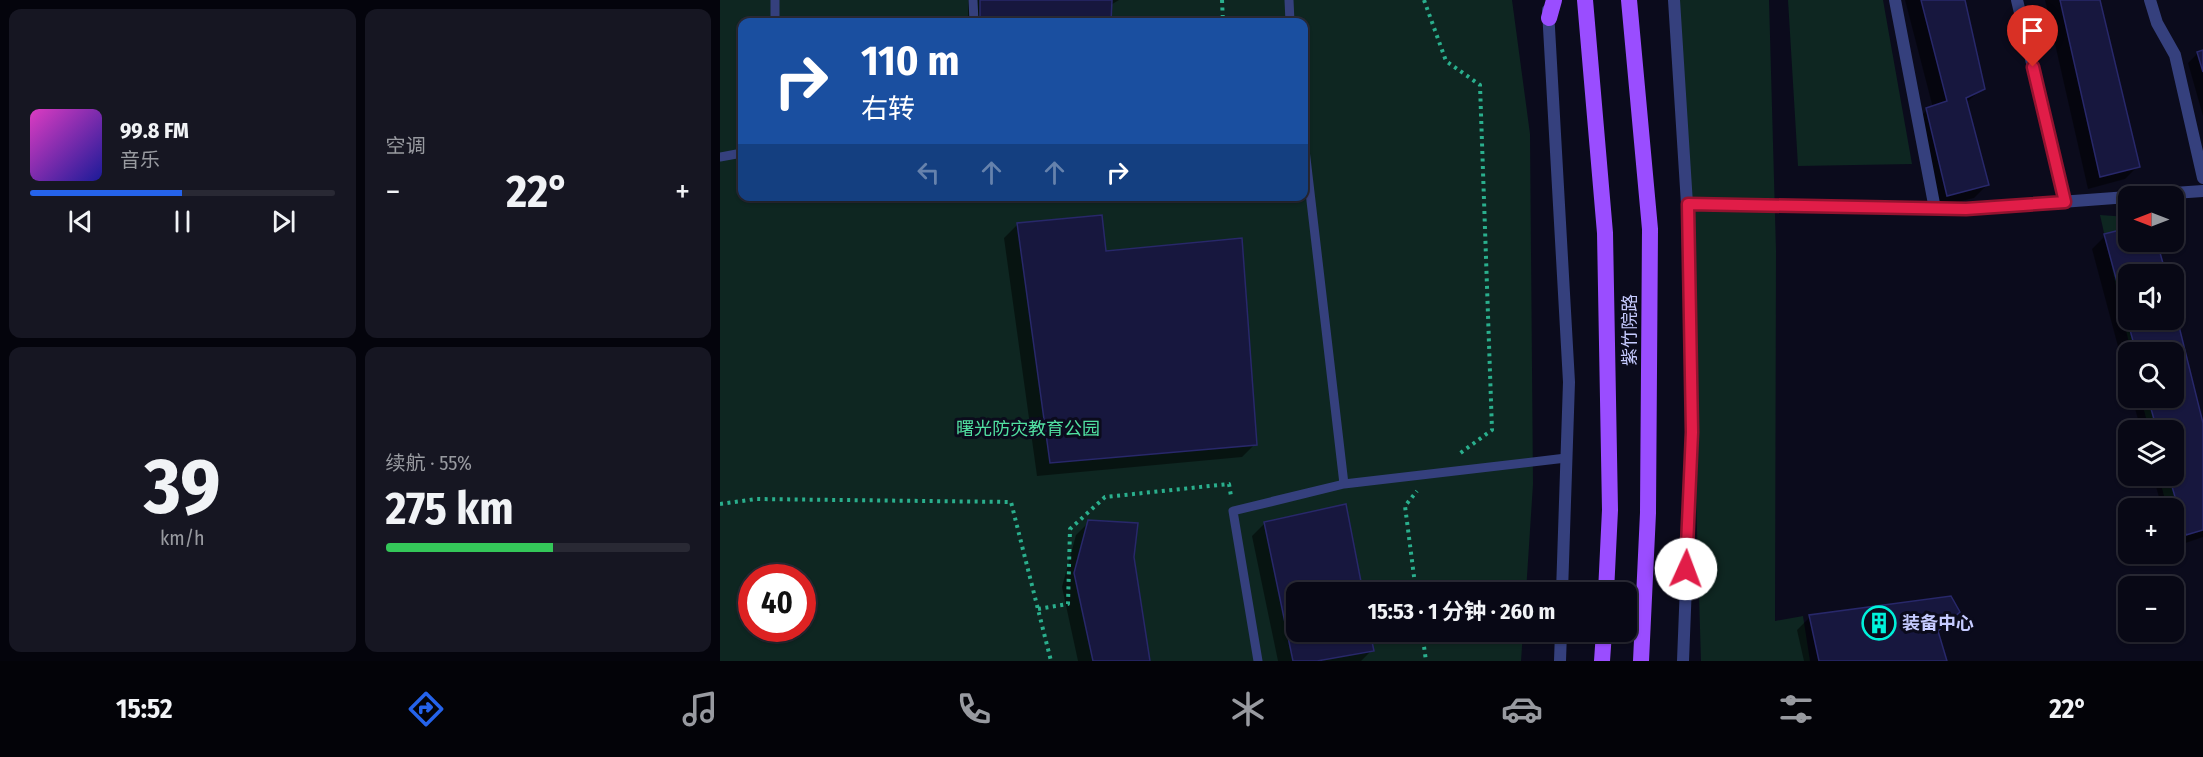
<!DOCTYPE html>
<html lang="zh">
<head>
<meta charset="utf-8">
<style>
	:root { --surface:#080815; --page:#161622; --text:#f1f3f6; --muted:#989aa0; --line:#292934; --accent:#2563eb }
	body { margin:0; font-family:"Fira Sans Condensed","Noto Sans SC",sans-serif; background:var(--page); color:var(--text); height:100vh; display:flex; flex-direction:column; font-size:22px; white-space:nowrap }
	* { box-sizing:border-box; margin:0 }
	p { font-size:20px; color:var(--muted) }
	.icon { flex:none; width:33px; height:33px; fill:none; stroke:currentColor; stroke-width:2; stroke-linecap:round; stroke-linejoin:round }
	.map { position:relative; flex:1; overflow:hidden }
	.panel { display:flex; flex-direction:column; gap:9px; padding:9px; background:#04040c; width:720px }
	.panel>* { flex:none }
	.hud { position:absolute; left:18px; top:18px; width:570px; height:183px; border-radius:12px; box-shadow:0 2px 4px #0004,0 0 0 2px var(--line); background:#1a4fa0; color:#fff; overflow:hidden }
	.needle { width:39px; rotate:270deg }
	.controls { position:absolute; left:1398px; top:186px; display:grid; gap:12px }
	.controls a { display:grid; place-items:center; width:66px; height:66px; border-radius:12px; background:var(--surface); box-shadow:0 2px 4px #0004,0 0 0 2px var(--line); font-size:30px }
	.speed { position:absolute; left:18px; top:564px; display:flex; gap:12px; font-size:30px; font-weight:700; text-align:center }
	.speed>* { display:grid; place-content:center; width:78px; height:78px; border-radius:50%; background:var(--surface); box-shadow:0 2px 4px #0004,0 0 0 2px var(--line); line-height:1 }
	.speed .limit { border:9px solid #d22; background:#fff; color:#111 }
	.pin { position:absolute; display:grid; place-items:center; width:51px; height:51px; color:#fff; margin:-62px -26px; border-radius:50% 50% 50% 0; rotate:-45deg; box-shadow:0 0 6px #0007 }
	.pin .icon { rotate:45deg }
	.me { position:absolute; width:66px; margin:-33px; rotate:2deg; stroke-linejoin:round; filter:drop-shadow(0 0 4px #0008) }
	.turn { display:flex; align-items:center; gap:21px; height:126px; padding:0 24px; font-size:27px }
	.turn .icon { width:78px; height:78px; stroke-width:2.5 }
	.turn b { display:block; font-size:42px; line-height:51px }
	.lanes { display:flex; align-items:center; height:57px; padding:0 24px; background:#0003; justify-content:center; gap:30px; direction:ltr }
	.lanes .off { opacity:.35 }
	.big { font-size:45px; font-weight:700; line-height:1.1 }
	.panel .widget { flex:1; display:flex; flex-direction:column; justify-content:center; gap:9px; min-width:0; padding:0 21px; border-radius:12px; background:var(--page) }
	.panel .dial { align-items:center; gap:0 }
	.dial b { font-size:78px; line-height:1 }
	.song { display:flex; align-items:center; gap:18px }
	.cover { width:72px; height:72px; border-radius:9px; background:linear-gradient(135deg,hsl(310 70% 55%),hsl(240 70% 35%)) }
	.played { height:6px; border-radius:3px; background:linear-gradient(90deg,var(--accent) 50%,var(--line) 50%) }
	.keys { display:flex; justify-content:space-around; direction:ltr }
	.heat { display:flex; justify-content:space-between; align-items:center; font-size:33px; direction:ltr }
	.charge { height:9px; border-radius:4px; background:linear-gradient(90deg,#34c759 55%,var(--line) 0) }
	.panel .tiles { flex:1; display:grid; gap:9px; grid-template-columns:repeat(2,1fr) }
	.trip { position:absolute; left:566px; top:582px; width:351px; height:60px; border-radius:12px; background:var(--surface); box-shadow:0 2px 4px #0004,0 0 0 2px var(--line); font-weight:700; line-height:60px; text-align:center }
	.menu { display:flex; height:96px; justify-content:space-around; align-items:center; background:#030308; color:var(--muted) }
	.menu .icon { width:42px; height:42px }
	.menu .current { color:var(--accent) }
	.menu b { font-size:27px; color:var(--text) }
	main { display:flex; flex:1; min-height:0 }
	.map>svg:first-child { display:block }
</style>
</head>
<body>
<main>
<section class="panel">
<div class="tiles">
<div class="widget">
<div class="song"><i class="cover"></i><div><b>99.8 FM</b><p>音乐</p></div></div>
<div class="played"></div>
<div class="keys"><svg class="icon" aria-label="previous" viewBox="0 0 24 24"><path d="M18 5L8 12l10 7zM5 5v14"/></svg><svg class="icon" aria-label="pause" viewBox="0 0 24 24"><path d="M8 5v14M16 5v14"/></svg><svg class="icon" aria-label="next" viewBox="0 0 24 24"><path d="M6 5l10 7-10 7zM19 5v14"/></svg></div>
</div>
<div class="widget"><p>空调</p>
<div class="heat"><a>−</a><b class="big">22°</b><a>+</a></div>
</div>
<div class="widget dial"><b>39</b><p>km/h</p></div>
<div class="widget"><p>续航 · 55%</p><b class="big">275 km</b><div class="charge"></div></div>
</div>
</section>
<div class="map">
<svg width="1483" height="661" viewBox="0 0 1483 661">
	<rect width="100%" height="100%" fill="#0b0b1c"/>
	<!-- green -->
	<path fill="#0e2621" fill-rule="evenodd" d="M0,0H792L810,134L813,484L806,592H576V632H803L801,661H0ZM22,22H584V196H22ZM32,578H82V628H32Z
		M956,0H1049L1056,251L1055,621L1083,616L1090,661H981L967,204Z
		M1068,0H1163L1192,164L1078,166Z
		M1380,215L1408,217V242H1432L1440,274H1408V320H1451L1483,445V520L1454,529V508H1447L1439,476H1454V430H1429L1421,398H1454V352H1411Z"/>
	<!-- shadow -->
	<path fill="#0007" d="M248,0H399L389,6L390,22H248Z
		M1185,0H1243L1263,88L1246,103L1267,185L1254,198L1214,208L1194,123L1207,110L1213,108Z
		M1325,0H1378L1418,166L1405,179L1368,189Z
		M1483,52V116L1468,63L1478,53Z
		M297,225L535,444L522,457L317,476L284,238Z
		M1408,230V242H1436L1444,274H1408V320H1454V312L1483,429V537L1454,547V508H1442L1433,476H1454V430H1421L1412,398H1454V352H1408V384L1372,249L1385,236Z
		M625,506L641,592H576V632H648L652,650L641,661H558L532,536L545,523Z
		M369,522L413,557L429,661H358L342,587L356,535Z
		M1238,612L1216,632L1225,661H1084L1077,630L1090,617Z"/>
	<!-- building -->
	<path fill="#17173e" stroke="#28286a" stroke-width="1.5" d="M260,0H392L391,22H260Z
		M1201,0H1245L1265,89L1246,98L1269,185L1227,196L1206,108L1227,101Z
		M1340,0H1380L1420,167L1380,177Z
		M1483,50V72L1477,52Z
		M382,215L386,251L522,238L537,445L330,463L297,223Z
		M1408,228V242H1437L1446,274H1408V320H1454V306L1483,423V530L1466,535L1449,476H1454V430H1437L1428,398H1454V352H1416L1384,234Z
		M626,504L643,592H576V632H650L654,651L597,661H573L544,522Z
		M368,520L418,523L414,557L430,661H373L354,573Z
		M1231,596L1240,612L1218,631L1227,661H1099L1089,615Z"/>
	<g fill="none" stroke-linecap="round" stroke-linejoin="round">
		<!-- path -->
		<path stroke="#2aaf8d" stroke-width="4" stroke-dasharray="3 4.5" stroke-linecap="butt" d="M502,0L503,22
			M704,0L726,61L760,85L772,430L739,454
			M0,504L36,499L291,502L331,661
			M696,592L685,506L697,491
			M318,609L348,604L350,529L385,497L509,484L511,496
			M702,632L706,661"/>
		<!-- service -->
		<path stroke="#35407d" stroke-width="9" d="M55,0V22
			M253,0L254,22
			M569,0L570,22
			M584,141L624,484
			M0,157L22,153
			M538,661L513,511L624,484L846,458"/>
		<!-- minor -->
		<path stroke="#35407d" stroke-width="12" d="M1175,0L1215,209
			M1297,0L1345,202
			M1430,0L1437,23L1455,55L1483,178
			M1410,196L1483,191
			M967,204L1246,209L1408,197"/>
		<!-- tertiary -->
		<path stroke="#35407d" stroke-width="12" d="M954,0L967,204L972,432L963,661
			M828,10L849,382L842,592
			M840,661L841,632"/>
		<!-- primary -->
		<path stroke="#9a4dff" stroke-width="16" d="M865,0L885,233L890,510L886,592
			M909,0L930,229L928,513L921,661
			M829,18L834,0
			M882,661L884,632"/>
	</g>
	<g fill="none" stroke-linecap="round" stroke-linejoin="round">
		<!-- route casing -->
		<g stroke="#92132f" stroke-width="15">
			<path id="route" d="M966,569L972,432L968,204L1246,209L1345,202L1313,67"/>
		</g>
		<!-- route -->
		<use href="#route" stroke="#e11d48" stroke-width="10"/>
	</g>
	<!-- icons -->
	<defs>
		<g id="building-ring" transform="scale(1.725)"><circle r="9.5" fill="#0b0b1c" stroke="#00f1db" stroke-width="1.5"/><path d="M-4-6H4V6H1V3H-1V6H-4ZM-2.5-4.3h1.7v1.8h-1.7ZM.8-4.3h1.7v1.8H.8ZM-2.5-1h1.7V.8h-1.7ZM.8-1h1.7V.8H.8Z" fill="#00f1db"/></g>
	</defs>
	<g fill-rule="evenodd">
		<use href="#building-ring" x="1159" y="623"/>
	</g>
	<g text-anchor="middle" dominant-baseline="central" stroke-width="6" stroke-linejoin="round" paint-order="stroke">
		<!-- street labels -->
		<g font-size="18" fill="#c6cbff" stroke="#0b0b1c">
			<text transform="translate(910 330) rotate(-90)">紫竹院路</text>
		</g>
		<!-- park labels -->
		<g font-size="18" fill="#51e0a1" stroke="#0b0b1c">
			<text x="308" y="429">曙光防灾教育公园</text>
		</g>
		<!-- poi labels -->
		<g font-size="18" font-weight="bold" fill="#c6cbff" stroke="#0b0b1c" text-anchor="start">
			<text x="1182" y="623">装备中心</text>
		</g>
	</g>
</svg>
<div class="controls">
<a><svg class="needle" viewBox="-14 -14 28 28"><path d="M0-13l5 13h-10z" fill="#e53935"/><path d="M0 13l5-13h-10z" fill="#989aa0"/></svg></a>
<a><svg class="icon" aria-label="sound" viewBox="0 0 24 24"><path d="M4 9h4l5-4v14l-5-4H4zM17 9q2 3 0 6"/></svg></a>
<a><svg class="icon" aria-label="search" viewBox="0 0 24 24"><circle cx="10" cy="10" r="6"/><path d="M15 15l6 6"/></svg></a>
<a><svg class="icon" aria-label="layers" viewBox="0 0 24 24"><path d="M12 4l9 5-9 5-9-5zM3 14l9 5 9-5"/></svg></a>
<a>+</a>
<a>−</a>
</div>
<div class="speed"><div class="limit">40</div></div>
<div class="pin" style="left:1313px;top:67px;background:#d93025"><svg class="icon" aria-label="arrive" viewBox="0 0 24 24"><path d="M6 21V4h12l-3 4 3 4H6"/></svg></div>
<svg class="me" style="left:966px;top:569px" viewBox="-20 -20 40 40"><circle r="19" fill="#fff"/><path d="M0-13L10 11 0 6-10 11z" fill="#e11d48"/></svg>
<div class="trip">15:53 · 1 分钟 · 260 m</div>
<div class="hud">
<div class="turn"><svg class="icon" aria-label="right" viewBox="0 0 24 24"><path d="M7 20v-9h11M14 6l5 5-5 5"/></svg><div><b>110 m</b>右转</div></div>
<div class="lanes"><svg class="icon off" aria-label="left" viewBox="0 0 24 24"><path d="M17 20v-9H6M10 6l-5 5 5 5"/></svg><svg class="icon off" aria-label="ahead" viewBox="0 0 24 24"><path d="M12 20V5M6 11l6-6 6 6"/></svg><svg class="icon off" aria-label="ahead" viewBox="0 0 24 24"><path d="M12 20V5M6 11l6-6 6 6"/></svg><svg class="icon" aria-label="right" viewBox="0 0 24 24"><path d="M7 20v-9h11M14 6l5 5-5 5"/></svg></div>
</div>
</div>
</main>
<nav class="menu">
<b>15:52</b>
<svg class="icon current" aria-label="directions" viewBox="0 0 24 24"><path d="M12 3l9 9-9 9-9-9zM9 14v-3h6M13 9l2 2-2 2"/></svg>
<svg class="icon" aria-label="music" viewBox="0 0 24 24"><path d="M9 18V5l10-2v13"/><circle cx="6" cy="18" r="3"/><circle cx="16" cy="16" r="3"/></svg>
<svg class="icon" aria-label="phone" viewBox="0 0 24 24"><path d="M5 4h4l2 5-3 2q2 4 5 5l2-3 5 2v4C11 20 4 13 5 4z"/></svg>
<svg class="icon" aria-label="climate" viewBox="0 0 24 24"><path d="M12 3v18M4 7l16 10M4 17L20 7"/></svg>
<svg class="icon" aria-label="car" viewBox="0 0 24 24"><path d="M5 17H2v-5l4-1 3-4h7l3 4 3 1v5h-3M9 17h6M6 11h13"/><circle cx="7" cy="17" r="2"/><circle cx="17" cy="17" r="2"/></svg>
<svg class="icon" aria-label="filters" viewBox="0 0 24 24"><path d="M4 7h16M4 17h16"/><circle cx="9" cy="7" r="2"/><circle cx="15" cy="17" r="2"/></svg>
<b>22°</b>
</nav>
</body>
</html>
